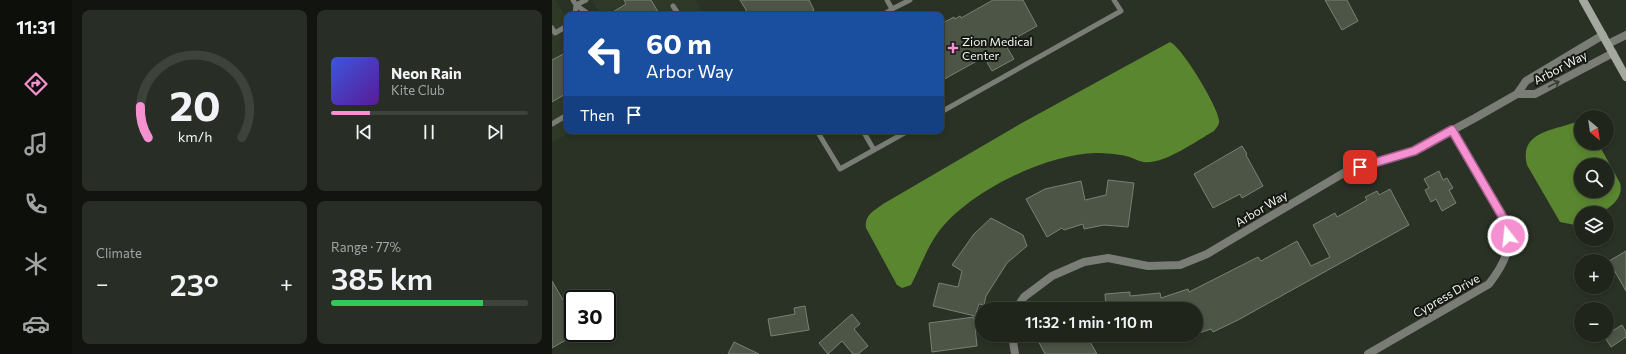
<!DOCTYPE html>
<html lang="en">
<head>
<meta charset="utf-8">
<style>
	:root { --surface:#20251c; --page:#282d25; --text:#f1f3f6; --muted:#a2a5a3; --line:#3d423b; --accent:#f590d1 }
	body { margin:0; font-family:Commissioner,sans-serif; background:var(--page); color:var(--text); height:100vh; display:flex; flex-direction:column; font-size:15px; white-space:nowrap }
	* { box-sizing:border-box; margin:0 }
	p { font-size:13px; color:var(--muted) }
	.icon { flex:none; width:22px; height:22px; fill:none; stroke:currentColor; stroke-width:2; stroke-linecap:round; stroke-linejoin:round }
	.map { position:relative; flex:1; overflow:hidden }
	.side { display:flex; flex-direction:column; gap:10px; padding:10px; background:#12140f; width:480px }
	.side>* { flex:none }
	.guide { position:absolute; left:12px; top:12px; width:380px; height:122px; border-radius:8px; box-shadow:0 2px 6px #0003,0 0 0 1px var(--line); background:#1a4fa0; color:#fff; overflow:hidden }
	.needle { width:26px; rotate:151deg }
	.controls { position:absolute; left:1022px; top:110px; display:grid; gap:8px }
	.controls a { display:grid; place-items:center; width:40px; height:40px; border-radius:50%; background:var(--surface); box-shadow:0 2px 6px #0003,0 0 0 1px var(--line); font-size:20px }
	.speed { position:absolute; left:12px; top:290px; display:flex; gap:8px; font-size:20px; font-weight:700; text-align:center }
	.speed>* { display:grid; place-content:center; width:52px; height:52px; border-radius:50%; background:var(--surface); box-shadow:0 2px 6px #0003,0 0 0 1px var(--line); line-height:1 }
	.speed .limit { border:2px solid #111; border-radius:6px; background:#fff; color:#111 }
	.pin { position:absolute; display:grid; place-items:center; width:34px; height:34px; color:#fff; margin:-17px; border-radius:8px; box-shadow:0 2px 6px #0006 }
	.me { position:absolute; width:44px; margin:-22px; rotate:344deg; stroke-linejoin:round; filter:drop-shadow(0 0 3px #0008) }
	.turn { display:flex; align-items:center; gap:14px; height:84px; padding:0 16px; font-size:18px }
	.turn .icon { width:52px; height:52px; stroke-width:2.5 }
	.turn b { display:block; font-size:28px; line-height:34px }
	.then { display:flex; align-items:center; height:38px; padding:0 16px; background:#0003; gap:8px; font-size:15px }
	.big { font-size:30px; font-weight:600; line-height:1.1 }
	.side .widget { flex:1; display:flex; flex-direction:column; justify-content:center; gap:6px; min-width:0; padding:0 14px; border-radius:8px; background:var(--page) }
	.side .dial { align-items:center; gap:0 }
	.dial svg { height:104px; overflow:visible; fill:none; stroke:var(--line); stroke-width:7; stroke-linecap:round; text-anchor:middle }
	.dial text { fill:var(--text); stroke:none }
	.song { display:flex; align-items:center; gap:12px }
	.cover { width:48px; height:48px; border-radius:6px; background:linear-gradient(135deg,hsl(230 70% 55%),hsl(270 70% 35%)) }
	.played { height:4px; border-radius:2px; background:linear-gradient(90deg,var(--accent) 20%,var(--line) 20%) }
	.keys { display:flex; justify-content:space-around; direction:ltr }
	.heat { display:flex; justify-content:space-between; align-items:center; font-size:22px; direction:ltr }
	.charge { height:6px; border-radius:3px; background:linear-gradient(90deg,#34c759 77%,var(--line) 0) }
	.side .tiles { flex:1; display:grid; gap:10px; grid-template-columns:repeat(2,1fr) }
	.trip { position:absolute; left:423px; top:302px; width:228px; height:40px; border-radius:20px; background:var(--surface); box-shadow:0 2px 6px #0003,0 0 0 1px var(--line); font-weight:600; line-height:40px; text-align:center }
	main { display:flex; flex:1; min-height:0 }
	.tab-bar { display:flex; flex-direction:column; width:72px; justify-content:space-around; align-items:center; background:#0d0f0b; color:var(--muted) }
	.tab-bar .icon { width:28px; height:28px }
	.tab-bar .on { color:var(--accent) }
	.tab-bar b { font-size:18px; color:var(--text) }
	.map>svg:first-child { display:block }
</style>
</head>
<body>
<main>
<nav class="tab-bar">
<b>11:31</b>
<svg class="icon on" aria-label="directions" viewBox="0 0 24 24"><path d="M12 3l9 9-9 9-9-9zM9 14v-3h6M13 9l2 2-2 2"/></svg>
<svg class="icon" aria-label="music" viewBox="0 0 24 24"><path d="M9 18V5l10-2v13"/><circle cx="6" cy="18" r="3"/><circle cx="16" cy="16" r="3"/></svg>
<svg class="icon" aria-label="phone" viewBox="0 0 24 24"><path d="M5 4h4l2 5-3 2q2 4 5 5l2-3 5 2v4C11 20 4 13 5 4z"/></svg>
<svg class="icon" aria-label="climate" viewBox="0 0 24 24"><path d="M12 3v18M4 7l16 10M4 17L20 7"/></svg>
<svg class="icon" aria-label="car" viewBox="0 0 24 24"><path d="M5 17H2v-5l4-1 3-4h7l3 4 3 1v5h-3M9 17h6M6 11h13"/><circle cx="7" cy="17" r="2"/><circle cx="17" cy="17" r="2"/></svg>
</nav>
<section class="side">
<div class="tiles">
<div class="widget dial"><svg viewBox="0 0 100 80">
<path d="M14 69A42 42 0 1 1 86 69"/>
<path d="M14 69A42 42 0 0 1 8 45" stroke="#f590d1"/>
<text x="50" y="56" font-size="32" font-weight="700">20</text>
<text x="50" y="72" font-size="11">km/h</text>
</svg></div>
<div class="widget">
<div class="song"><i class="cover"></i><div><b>Neon Rain</b><p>Kite Club</p></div></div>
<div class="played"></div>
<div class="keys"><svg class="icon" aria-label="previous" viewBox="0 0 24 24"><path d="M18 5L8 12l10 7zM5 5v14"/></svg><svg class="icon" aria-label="pause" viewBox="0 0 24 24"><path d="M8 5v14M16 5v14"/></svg><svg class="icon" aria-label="next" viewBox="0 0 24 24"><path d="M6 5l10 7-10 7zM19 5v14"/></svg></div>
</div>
<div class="widget"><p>Climate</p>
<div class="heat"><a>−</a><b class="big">23°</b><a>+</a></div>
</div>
<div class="widget"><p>Range · 77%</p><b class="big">385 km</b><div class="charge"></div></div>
</div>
</section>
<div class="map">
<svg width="1074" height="354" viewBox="0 0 1074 354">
	<rect width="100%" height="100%" fill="#2a3125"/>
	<!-- built -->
	<path fill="#2f3927" d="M0,0H4L15,20V131H21L0,143Z
		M40,0H144L151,15H48Z"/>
	<!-- water -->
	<path fill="#5a8630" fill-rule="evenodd" d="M618,42C630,47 666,107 667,120C668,124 665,127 662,131C644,141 612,165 591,162C585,161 580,157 574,156C565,154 553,153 544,153C493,154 414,193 385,234C374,250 368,268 359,285L350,288L345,285L314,228C312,215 322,211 331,204L468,124Z
		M1021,123H1029V143H1046L1068,183C1072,197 1059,209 1045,213C1041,214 1034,213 1029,213V222L1023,225L1008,222L975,165C967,133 998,131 1021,123ZM1029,165H1055V191H1029Z"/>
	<!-- building -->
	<path fill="#4d5547" stroke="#798173" d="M72,0H99L108,15H56L74,4Z
		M188,0H257L262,10L254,15H197Z
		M441,0H471L485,26L453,44L462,59L440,71L432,57L389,81V24L402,17L403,19L408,16L409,18Z
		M773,0H795L806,21L790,30Z
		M15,52V93L0,102V60Z
		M690,146L695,154L694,155L711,186L690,198L688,194L661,208L642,174Z
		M887,171L891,180L895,178L901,188L897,190L904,203L890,211L884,199L879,202L873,190L877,188L872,179Z
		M556,180L582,183L576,227L552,225L532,229L531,224L512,230L510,228L495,237L474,199L493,189L529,181L533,200L554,195Z
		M838,189L857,225L686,320L661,332L659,329L644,334V309H554L553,294L578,292V296L608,293L609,298L636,289L637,292L706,257L709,261L745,241L759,266L778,257L761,225L783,213L785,217L815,200L813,197L825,191L827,195Z
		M439,218L471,235L475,246L455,263L434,296L432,305L427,304L423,316L381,306L387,283L406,287L410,271L400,265L422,234Z
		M1074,251V291L1057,261Z
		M0,281L21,317V336L0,348Z
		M253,306L257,330L219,336L216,319L243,314L242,308Z
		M300,314L308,324L302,329L316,346L306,354H301L290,341L276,354L267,343Z
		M422,317L425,346L380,352L377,323Z
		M1070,325L1074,332V337L1059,347L1052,336Z
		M483,335H534L545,354H493Z
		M182,342L207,354H176Z"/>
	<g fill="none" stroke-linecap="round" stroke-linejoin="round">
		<!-- lane -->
		<path stroke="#797d76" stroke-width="5" d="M21,0L24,5L34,0
			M24,5L38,15
			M121,6L127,15
			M340,9L358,0
			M23,15L24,5
			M331,15L340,9L335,0
			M0,28L3,33L15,26
			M389,112L569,11L562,0
			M0,124L15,115
			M265,131L288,169L356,131
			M311,131L322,150"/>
		<!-- street -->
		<path stroke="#797d76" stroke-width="8" d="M1056,44L1074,35
			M965,94H983L1061,53
			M464,309L472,297L500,276L532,262L556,258L596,266L628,265L655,254L795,171L862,151L923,118L965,94L974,81L1051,35
			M460,335L463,354
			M816,354L937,284C956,259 962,244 949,214L900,130"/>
		<!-- secondary -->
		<path stroke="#a3a99f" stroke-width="8" d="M1031,0L1074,77"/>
	</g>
	<!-- one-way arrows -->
	<defs><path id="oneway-shaft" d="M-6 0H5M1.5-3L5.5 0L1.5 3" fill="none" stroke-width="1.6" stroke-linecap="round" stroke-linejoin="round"/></defs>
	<use stroke="#383b36" href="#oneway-shaft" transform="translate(1002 84) rotate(-28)"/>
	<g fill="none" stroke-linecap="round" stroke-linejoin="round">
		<!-- route casing -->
		<g stroke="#9f5e88" stroke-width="10">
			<path id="route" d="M808,167L862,151L900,130L949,214L956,228V236"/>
		</g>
		<!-- route -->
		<use href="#route" stroke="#f590d1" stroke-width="7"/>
	</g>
	<!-- markers -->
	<path fill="#f590d1" stroke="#151813" stroke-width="1.5" d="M399 42h4v4h4v4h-4v4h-4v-4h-4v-4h4z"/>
	<g text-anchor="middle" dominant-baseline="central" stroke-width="4" stroke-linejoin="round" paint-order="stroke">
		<!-- poi labels -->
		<g font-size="12" fill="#f2f7ef" stroke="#151813" text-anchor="start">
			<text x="410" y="41">Zion Medical<tspan x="410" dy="14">Center</tspan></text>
		</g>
		<!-- street labels -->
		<g font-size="12" fill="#f2f7ef" stroke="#151813">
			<text transform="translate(1008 67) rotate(-28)">Arbor Way</text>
			<text transform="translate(709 208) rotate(-31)">Arbor Way</text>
			<text transform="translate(894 295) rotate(-30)">Cypress Drive</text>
		</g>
	</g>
</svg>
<div class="controls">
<a><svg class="needle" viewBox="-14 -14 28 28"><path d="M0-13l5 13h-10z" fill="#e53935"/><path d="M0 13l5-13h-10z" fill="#a2a5a3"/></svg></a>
<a><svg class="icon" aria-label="search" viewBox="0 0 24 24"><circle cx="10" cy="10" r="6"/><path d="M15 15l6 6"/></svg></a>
<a><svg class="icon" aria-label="layers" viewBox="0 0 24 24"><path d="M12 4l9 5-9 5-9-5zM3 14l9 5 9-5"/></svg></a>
<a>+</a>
<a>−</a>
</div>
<div class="speed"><div class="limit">30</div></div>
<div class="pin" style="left:808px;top:167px;background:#d93025"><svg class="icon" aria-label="arrive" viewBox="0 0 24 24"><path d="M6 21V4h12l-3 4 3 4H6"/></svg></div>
<svg class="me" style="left:956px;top:236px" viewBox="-20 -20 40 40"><circle r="17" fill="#f590d1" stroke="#fff" stroke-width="3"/><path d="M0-11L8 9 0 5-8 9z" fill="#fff"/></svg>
<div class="trip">11:32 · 1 min · 110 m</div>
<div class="guide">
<div class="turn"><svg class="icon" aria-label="left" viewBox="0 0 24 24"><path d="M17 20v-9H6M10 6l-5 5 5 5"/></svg><div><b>60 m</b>Arbor Way</div></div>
<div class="then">Then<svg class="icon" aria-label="arrive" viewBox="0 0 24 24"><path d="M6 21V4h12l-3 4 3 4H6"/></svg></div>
</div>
</div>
</main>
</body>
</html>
